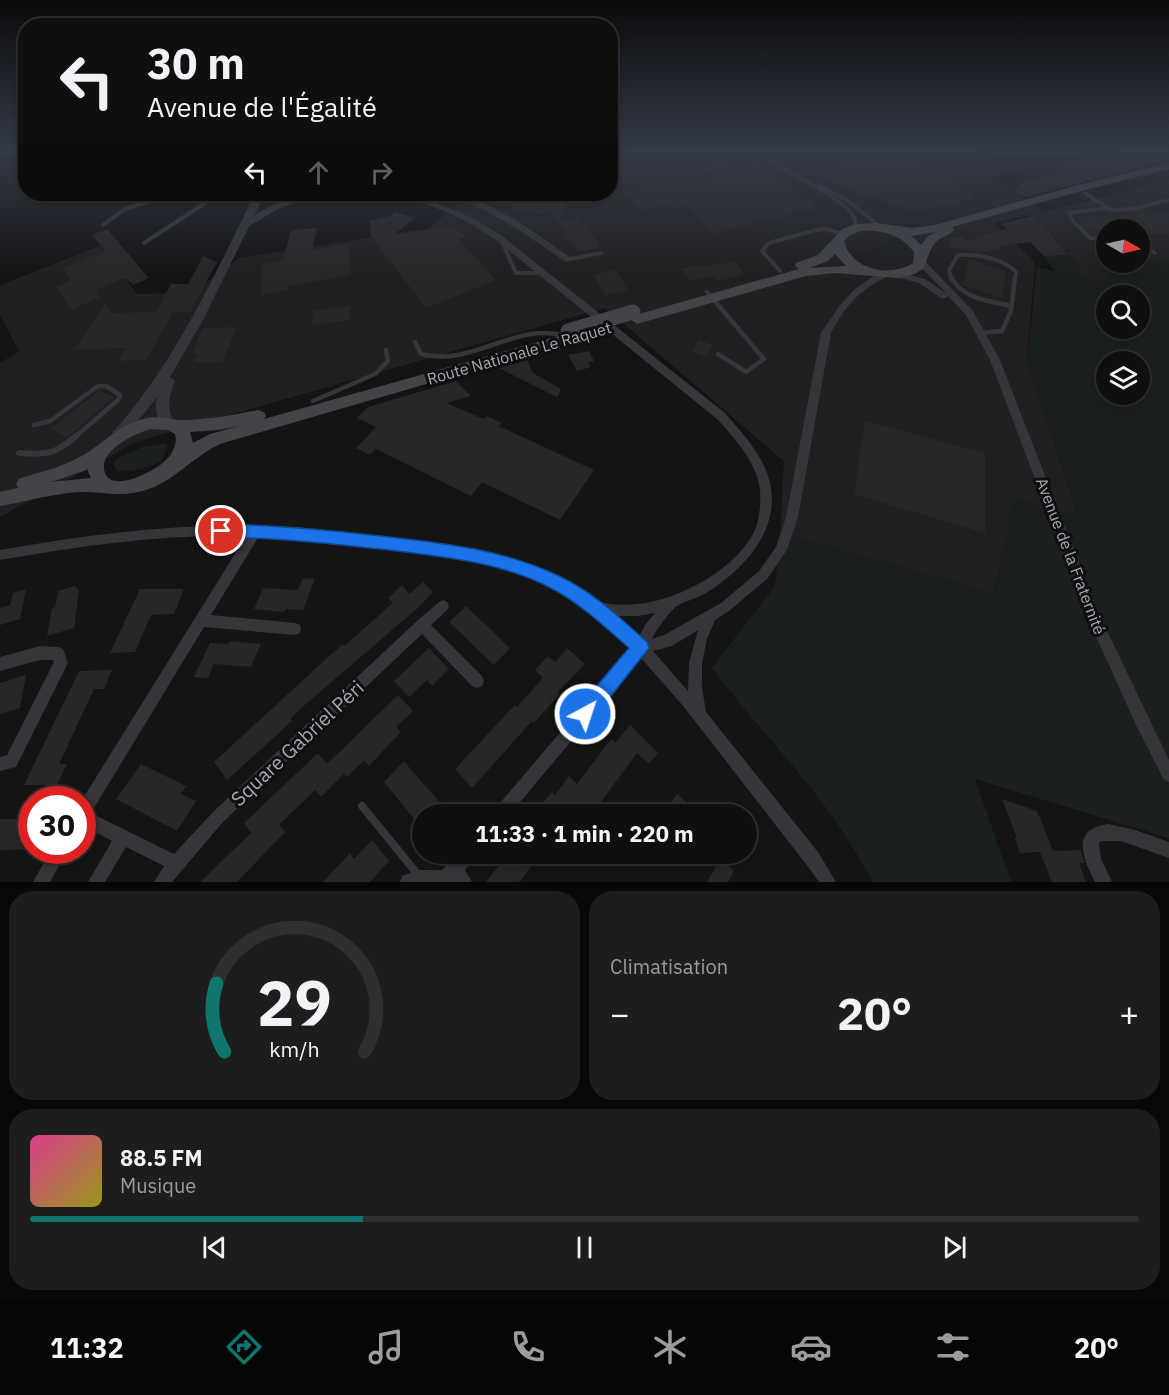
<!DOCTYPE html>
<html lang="fr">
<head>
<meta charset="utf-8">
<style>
	:root { --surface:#0f0f10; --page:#1d1d1e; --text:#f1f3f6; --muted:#9b9c9f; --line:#2f2f30; --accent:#0f766e }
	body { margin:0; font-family:"IBM Plex Sans",sans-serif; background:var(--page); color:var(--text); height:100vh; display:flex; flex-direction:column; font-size:22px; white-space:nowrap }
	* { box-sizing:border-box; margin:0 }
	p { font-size:20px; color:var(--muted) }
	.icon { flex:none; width:33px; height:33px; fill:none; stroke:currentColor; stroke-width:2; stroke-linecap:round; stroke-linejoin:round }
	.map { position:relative; height:882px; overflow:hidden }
	.side { display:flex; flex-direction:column; gap:9px; padding:9px; background:#080809; flex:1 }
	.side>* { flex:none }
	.banner { position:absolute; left:18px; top:18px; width:600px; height:183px; border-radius:24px; box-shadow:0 3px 9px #0003,0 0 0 2px var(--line); background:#0f0f10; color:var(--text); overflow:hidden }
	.needle { width:39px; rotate:99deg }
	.fabs { position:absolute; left:1096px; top:219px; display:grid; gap:12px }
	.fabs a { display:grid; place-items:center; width:54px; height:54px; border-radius:50%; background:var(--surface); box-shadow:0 3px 9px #0003,0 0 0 2px var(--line); font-size:30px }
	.speed { position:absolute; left:18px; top:786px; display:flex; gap:12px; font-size:30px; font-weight:700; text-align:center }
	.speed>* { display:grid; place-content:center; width:78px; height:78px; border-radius:50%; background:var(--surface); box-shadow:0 3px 9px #0003,0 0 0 2px var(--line); line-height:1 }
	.speed .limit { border:9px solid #d22; background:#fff; color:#111 }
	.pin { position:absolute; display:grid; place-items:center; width:51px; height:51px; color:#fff; margin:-26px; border:3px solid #fff; border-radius:50%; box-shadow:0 2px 6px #0007 }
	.me { position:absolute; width:66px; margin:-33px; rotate:40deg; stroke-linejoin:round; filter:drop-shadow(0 0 4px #0008) }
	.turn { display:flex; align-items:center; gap:21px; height:126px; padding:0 30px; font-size:27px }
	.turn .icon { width:78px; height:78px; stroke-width:2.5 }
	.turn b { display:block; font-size:42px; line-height:51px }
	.lanes { display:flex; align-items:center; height:57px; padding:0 30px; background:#0003; justify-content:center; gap:30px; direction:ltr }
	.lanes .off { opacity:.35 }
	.big { font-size:45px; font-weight:800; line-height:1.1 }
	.side .widget { flex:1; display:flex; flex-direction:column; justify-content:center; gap:9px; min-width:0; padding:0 21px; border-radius:24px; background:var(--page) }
	.side .dial { align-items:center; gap:0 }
	.dial svg { height:156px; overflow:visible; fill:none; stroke:var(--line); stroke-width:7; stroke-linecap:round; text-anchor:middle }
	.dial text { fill:var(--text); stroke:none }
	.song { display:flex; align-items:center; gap:18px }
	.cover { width:72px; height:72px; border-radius:9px; background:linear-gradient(135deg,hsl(330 70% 55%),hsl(60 70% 35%)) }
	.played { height:6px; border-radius:3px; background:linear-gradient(90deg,var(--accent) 30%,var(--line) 30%) }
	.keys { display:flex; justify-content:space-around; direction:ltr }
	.heat { display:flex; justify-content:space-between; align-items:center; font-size:33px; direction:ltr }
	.side .tiles { flex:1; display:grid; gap:9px; grid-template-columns:1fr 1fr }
	.widget:last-child { grid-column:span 2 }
	.trip { position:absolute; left:412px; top:804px; width:345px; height:60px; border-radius:30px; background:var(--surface); box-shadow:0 3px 9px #0003,0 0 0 2px var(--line); font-weight:800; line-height:60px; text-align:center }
	.tab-bar { display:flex; height:96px; justify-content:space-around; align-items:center; background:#060606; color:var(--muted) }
	.tab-bar .icon { width:42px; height:42px }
	.tab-bar .active { color:var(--accent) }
	.tab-bar b { font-size:27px; color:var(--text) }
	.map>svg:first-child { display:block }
</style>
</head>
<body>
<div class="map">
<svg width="1169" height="882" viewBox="0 0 1169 882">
	<rect width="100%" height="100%" fill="#141415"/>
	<!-- built -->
	<path fill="#202022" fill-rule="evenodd" d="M611,150H973L1020,170L992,177L1043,212L1169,180V262L1106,267L1108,283L1078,277L1079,267L1051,235H1044L1028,215L994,223L1035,262L1027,361L1079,516L1015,499L994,594L780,533L784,461L605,308L138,441L0,517V363L19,351L0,315V285L100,246L137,294L180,293L185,284L206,283L239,258L430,228L468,194H610ZM1107,230H1140V262H1107Z"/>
	<!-- green -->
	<path fill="#1a201c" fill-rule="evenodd" d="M892,236L903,243L908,250C892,248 875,249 866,265L853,256L850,250C865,252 884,252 892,236Z
		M1068,255L1079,267L1078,277L1107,282L1106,267L1169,262V838L975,779L1011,882H873C858,855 842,829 823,804C788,757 747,715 712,668L775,586L780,533L994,594L1015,498L1079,515L1027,361L1037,267L1055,271L1044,256ZM1107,296H1140V328H1107ZM1107,362H1140V394H1107Z
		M161,444H167C168,469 135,471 117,471L114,465L116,459L140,448Z"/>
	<!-- building -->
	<path fill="#272729" d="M852,150H888L960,182L956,184L975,197L925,210L918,208L912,213L888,202L860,195L820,175L846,162L838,158Z
		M1133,150H1169V160L1025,197L1012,189L1021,187L1016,184L1057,171L1051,167L1080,159Z
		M728,162L735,170L757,164L784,188L790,186L815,208L712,234L686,206L675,209L671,203L642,210L626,191L664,182L669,188L676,187L678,189L711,181L707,177L713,175L705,168Z
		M513,197L566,200L561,220L580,216L601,247L578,252L573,244L562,238L564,232L552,212L536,214L509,209Z
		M396,212L415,218L393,235L451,226L467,236L459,239L496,280L426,308L371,237L370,221L390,216Z
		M1169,213V233L1140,235V230H1107V234H1092L1076,217Z
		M1035,215L1068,255L1044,256L1030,242L998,246L1001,249L977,252L949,248L950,239L961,236L967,240L1007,229L1001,224Z
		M317,228L312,250L348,244L351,275L288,286V290L261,295L262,264L283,260L291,230Z
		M107,229L149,278L133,285L125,278L96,290L101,297L71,310L56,287L71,281L62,268L105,251L92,235Z
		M203,256L217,262L191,312H173L146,360L119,361L126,348L74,350L105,303L112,313L156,312L171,284H188Z
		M969,259L1006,271L1002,298L963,285Z
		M735,262L744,274L718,281L714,276L691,281L680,268Z
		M615,269L628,290L606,295L593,275Z
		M350,306V320L312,325L313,311Z
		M237,327L222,362L193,363L197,354H192L203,328Z
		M699,340L713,345L706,357L692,351Z
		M589,351L594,361L588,363L591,367L577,371L568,355Z
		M527,360L533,373L561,389L557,397L499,368Z
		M456,381L471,396L447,403L483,419L487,416L502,423L499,426L594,470L560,520L482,482L471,496L376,449L370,455L356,448L376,427L357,418L368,407Z
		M99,391L114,397L75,431L67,437L50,429Z
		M865,421L985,453V533L854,494Z
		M303,578L315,579L303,610L286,609L284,612L254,609L263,588L298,590Z
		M423,582L433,592L421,605L307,703L291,718L292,721L227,780L214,762L327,658L343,644L344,646L393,603L388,598L402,585L409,594Z
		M75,586L79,591L74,628L47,636L52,608L55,607L58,591Z
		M26,589L20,619L0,625V608L10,605L13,593Z
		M140,589H184L174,614L151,615L135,652L110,653Z
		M466,606L510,648L494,665L449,622Z
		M230,641L261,644L251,667L214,664L208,678L194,677L210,643L228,644Z
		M429,648L449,669L432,686L427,680L409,697L394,681Z
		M567,648L585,664L558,692L560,694L534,723L532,721L472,788L455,769L515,705L517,707L543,678L535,670L548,656L555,662Z
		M112,670L104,689H94L59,764H67L57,785H24L79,671Z
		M26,675L20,708L0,714V683Z
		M398,695L413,711L396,727L401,732L369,766L364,760L347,777L344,774L321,797L315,790L279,825L285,832L237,882H200L251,833L244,823L318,753L327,764Z
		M630,725L658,753L649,764L637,753L592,814H586L577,807L571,814H533L552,792L555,795L569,776L577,784L611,739L616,742Z
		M404,761L417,777L451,814H423V830L384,782Z
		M141,764L186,786L181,794L196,801L177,831L116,799Z
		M677,794L700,814H662Z
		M1002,799L1037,811L1053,851L1081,850L1084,863H1079L1086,882H1052L1040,852L1020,853L1015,838H1017Z
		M0,819H32V849L0,850Z
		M372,840L389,861L370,882H323L350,853L354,859Z
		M497,854H541L519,882H486L503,860Z
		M721,858L734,871L728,882H707Z"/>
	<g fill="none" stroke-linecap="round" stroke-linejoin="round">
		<!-- service-far3 -->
		<path stroke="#35353a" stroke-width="4" d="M766,158C782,168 851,203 855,219C856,222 855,225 855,228
			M820,186L847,200L879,226
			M1085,193L1111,210L1132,209L1169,200
			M245,194H259
			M103,225L125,209L172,194
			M1107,238H1090L1073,221L1069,213L1108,208
			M144,243L219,194
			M503,244L516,273H541
			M1140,244L1155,253
			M780,271L762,251L769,243L816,230L825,229L843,234
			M951,279L949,270L958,255C976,254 1003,258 1016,272L1015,279"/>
		<!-- service-far2 -->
		<path stroke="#35353a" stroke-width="4.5" d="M951,277C962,299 990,301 1011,306
			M707,292L764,359L746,372L718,354
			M980,333L1002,331L1011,311L1015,277
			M415,342L421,354C471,368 516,321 565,336
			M313,401L375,374L388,361L386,350
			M34,425L50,421L98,386H106L120,395L118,400L74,438"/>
		<!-- service-far1 -->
		<path stroke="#35353a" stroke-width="6" d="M19,453C47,455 54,455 76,436"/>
		<!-- service -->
		<path stroke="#35353a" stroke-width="8" d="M362,806L419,876"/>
		<!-- minor -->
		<path fill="#35353a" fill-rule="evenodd" d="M265,194C275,193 285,194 296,195C301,196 308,193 315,194L278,209L246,228H240V224L272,205L290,199L269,196Z
			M381,194C425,194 465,212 502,236L725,413C738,428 751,442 761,460C792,516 752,564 706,593C697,598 686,601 677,606C670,611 656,630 652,639L664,635L721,603L759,571L776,547L786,517L821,333L840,305L855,289L872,277L884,272L887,273V277C861,288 843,309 831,333L798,517L787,550L767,579L729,611L715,620L707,639L702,663V687L706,712L818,852L836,882H819L806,864L684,707L641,658L510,814H493L495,809L632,648C611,627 588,606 562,591C506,559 439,554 377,547C337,542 298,537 259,536L211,615L295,623L300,625L301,629L300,633L295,635L204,627L91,813L174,854L213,812L417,621L439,602L443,600L447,602L449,606L447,610L431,625L482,676L484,681L482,686L477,688L472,686L422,634L223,822L172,882H154L164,866L126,847L105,882H88L112,841L82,825V800L246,536C163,534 81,546 0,560V550C91,534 184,522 276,526C310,527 344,532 377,536C408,540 439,543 469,549C496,554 524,561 549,572C566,580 580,592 597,600C607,606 626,605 638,604C679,600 737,569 755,530C760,517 761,502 760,489C756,461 735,439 717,419L496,240C471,223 444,208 414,201C404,198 392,198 381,196ZM655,613L645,625L639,637L616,616H638ZM698,630L689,663L688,691L653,651L672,646Z
			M433,194C480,189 533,232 570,257L601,251L605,253L601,255L566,262L519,230L487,211L471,204Z
			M921,259L924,260L973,311L1000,360L1098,612L1169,760V782L1164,780L1136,725L1086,614L990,360L966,315L947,295V298H941L919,283L896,277L895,275L899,272L925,279L947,294L918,264L917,262Z
			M40,646L58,647L63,649L68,663L16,767L0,771V757L7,755L54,662L53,660H40L0,671V657Z
			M1108,824L1135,830L1169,842V858L1121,841H1101L1099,843L1101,859L1112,882H1095C1083,858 1070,829 1108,824Z
			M51,850H68L50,882H33Z
			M457,854H475L473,860L465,870L472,882H400L402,876L419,870H442Z"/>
		<!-- tertiary -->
		<path fill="#35353a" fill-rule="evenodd" d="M255,194H265L203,320L170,377L175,381C169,397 166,408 175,424L173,428H163C157,417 154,409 157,397L123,440H113L111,436L113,432C176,362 213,277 255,194Z"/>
		<!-- secondary -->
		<path fill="#43444a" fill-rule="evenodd" d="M1169,163V169L1085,190L952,227L954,230C949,235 942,237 937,241C929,248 928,259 924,268L915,274L898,278L835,273L806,276L637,324L630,319L632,316L799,269L795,266L796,263L818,255L842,229L855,224L876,223L912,228L935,225L1078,185ZM861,231C881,230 901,234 914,252L913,263C890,278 851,270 844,241L850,235ZM936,232L928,236L921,245L912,236ZM835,254L846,266L809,268L828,261Z
			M573,332L578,334L580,337L578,340L220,444C194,456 173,482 146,490C123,498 101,491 78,492C52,494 25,502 0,506V492L18,488L16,484L19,479C36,473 55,469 72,461C98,450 114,427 143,419C156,415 167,419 180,420C206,420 232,415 258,410L264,412L266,416L264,419ZM239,426L210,434L193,443L190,432L219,430ZM151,429L168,430L175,434C178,445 172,455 164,462C154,471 108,496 104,469C101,449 136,433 151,429ZM87,469L91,478L51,482L84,471Z"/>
		<!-- secondary-bridge -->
		<path stroke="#43444a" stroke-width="15" d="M568,331L633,312"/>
	</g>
	<!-- sky -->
	<linearGradient id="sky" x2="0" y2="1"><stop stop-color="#0b0b0c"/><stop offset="0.55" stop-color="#343a46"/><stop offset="1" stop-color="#343a46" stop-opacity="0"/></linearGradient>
	<rect width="1169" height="273" fill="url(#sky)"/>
	<!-- route -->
	<path fill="#1a73e8" stroke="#114b97" stroke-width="1.5" d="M221,524C275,525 328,530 381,536C443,543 502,549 559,576C593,592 619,617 647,642L649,648L591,721L585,723L578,721L575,714L578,708L629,648C604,626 580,603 549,587C500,562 444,557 390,550C333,544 279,538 221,537L216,535L214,531L216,526Z"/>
	<g text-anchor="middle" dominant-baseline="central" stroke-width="6" stroke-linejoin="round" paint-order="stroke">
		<!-- street labels -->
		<g font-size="16" fill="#a6a9b5" stroke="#0f0f10">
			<text transform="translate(519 353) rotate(-16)">Route Nationale Le Raquet</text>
			<text transform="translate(1071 556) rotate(69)">Avenue de la Fraternité</text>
		</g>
		<!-- near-street labels -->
		<g font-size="20" fill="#a6a9b5" stroke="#0f0f10">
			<text transform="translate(297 743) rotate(-43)">Square Gabriel Péri</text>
		</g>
	</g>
</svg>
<div class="fabs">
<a><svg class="needle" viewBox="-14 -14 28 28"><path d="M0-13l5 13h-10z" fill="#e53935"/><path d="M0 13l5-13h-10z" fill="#9b9c9f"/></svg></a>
<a><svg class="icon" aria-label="search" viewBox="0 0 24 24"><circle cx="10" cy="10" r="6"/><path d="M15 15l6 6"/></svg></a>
<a><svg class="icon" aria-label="layers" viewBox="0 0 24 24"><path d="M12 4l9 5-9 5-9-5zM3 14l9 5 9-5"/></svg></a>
</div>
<div class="speed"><div class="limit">30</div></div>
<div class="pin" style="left:221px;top:531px;background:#d93025"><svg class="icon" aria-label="arrive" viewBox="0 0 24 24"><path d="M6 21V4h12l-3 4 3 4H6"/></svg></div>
<svg class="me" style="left:585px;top:714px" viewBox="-20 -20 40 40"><circle r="17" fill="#1a73e8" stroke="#fff" stroke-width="3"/><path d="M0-11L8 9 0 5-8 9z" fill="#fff"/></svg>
<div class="trip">11:33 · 1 min · 220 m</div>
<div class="banner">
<div class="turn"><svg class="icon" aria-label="left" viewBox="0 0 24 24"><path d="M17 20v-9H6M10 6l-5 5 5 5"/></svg><div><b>30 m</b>Avenue de l'Égalité</div></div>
<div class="lanes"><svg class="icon" aria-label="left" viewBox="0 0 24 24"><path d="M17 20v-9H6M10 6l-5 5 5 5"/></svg><svg class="icon off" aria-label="ahead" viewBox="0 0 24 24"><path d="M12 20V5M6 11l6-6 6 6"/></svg><svg class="icon off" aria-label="right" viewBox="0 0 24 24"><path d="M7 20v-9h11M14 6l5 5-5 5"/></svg></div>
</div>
</div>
<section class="side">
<div class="tiles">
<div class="widget dial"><svg viewBox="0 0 100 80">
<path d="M14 69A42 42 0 1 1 86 69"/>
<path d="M14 69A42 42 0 0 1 10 34" stroke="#0f766e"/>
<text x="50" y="56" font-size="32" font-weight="700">29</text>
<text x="50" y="72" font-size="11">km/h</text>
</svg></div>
<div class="widget"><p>Climatisation</p>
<div class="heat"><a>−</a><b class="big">20°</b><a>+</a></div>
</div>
<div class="widget">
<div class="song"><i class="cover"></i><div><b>88.5 FM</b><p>Musique</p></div></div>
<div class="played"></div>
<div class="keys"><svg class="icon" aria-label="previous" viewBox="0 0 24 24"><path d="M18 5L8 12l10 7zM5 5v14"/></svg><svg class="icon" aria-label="pause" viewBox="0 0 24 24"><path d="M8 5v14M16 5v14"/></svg><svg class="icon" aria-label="next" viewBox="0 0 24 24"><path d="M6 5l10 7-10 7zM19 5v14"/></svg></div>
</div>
</div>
</section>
<nav class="tab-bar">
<b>11:32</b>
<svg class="icon active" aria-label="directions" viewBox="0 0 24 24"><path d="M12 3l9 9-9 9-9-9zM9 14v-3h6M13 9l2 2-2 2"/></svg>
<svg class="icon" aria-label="music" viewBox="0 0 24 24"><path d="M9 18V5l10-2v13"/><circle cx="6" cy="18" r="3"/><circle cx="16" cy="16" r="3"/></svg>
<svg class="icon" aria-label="phone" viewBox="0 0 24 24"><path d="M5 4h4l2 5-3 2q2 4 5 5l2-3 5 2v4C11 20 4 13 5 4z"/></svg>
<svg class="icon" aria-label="climate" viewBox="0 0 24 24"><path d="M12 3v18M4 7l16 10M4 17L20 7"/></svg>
<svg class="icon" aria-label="car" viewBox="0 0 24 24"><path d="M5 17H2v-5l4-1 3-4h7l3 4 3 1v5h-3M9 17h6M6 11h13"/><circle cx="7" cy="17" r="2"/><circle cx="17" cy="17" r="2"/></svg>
<svg class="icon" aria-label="filters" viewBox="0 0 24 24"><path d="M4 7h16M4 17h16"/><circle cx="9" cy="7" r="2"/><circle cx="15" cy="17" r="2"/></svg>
<b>20°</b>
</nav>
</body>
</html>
